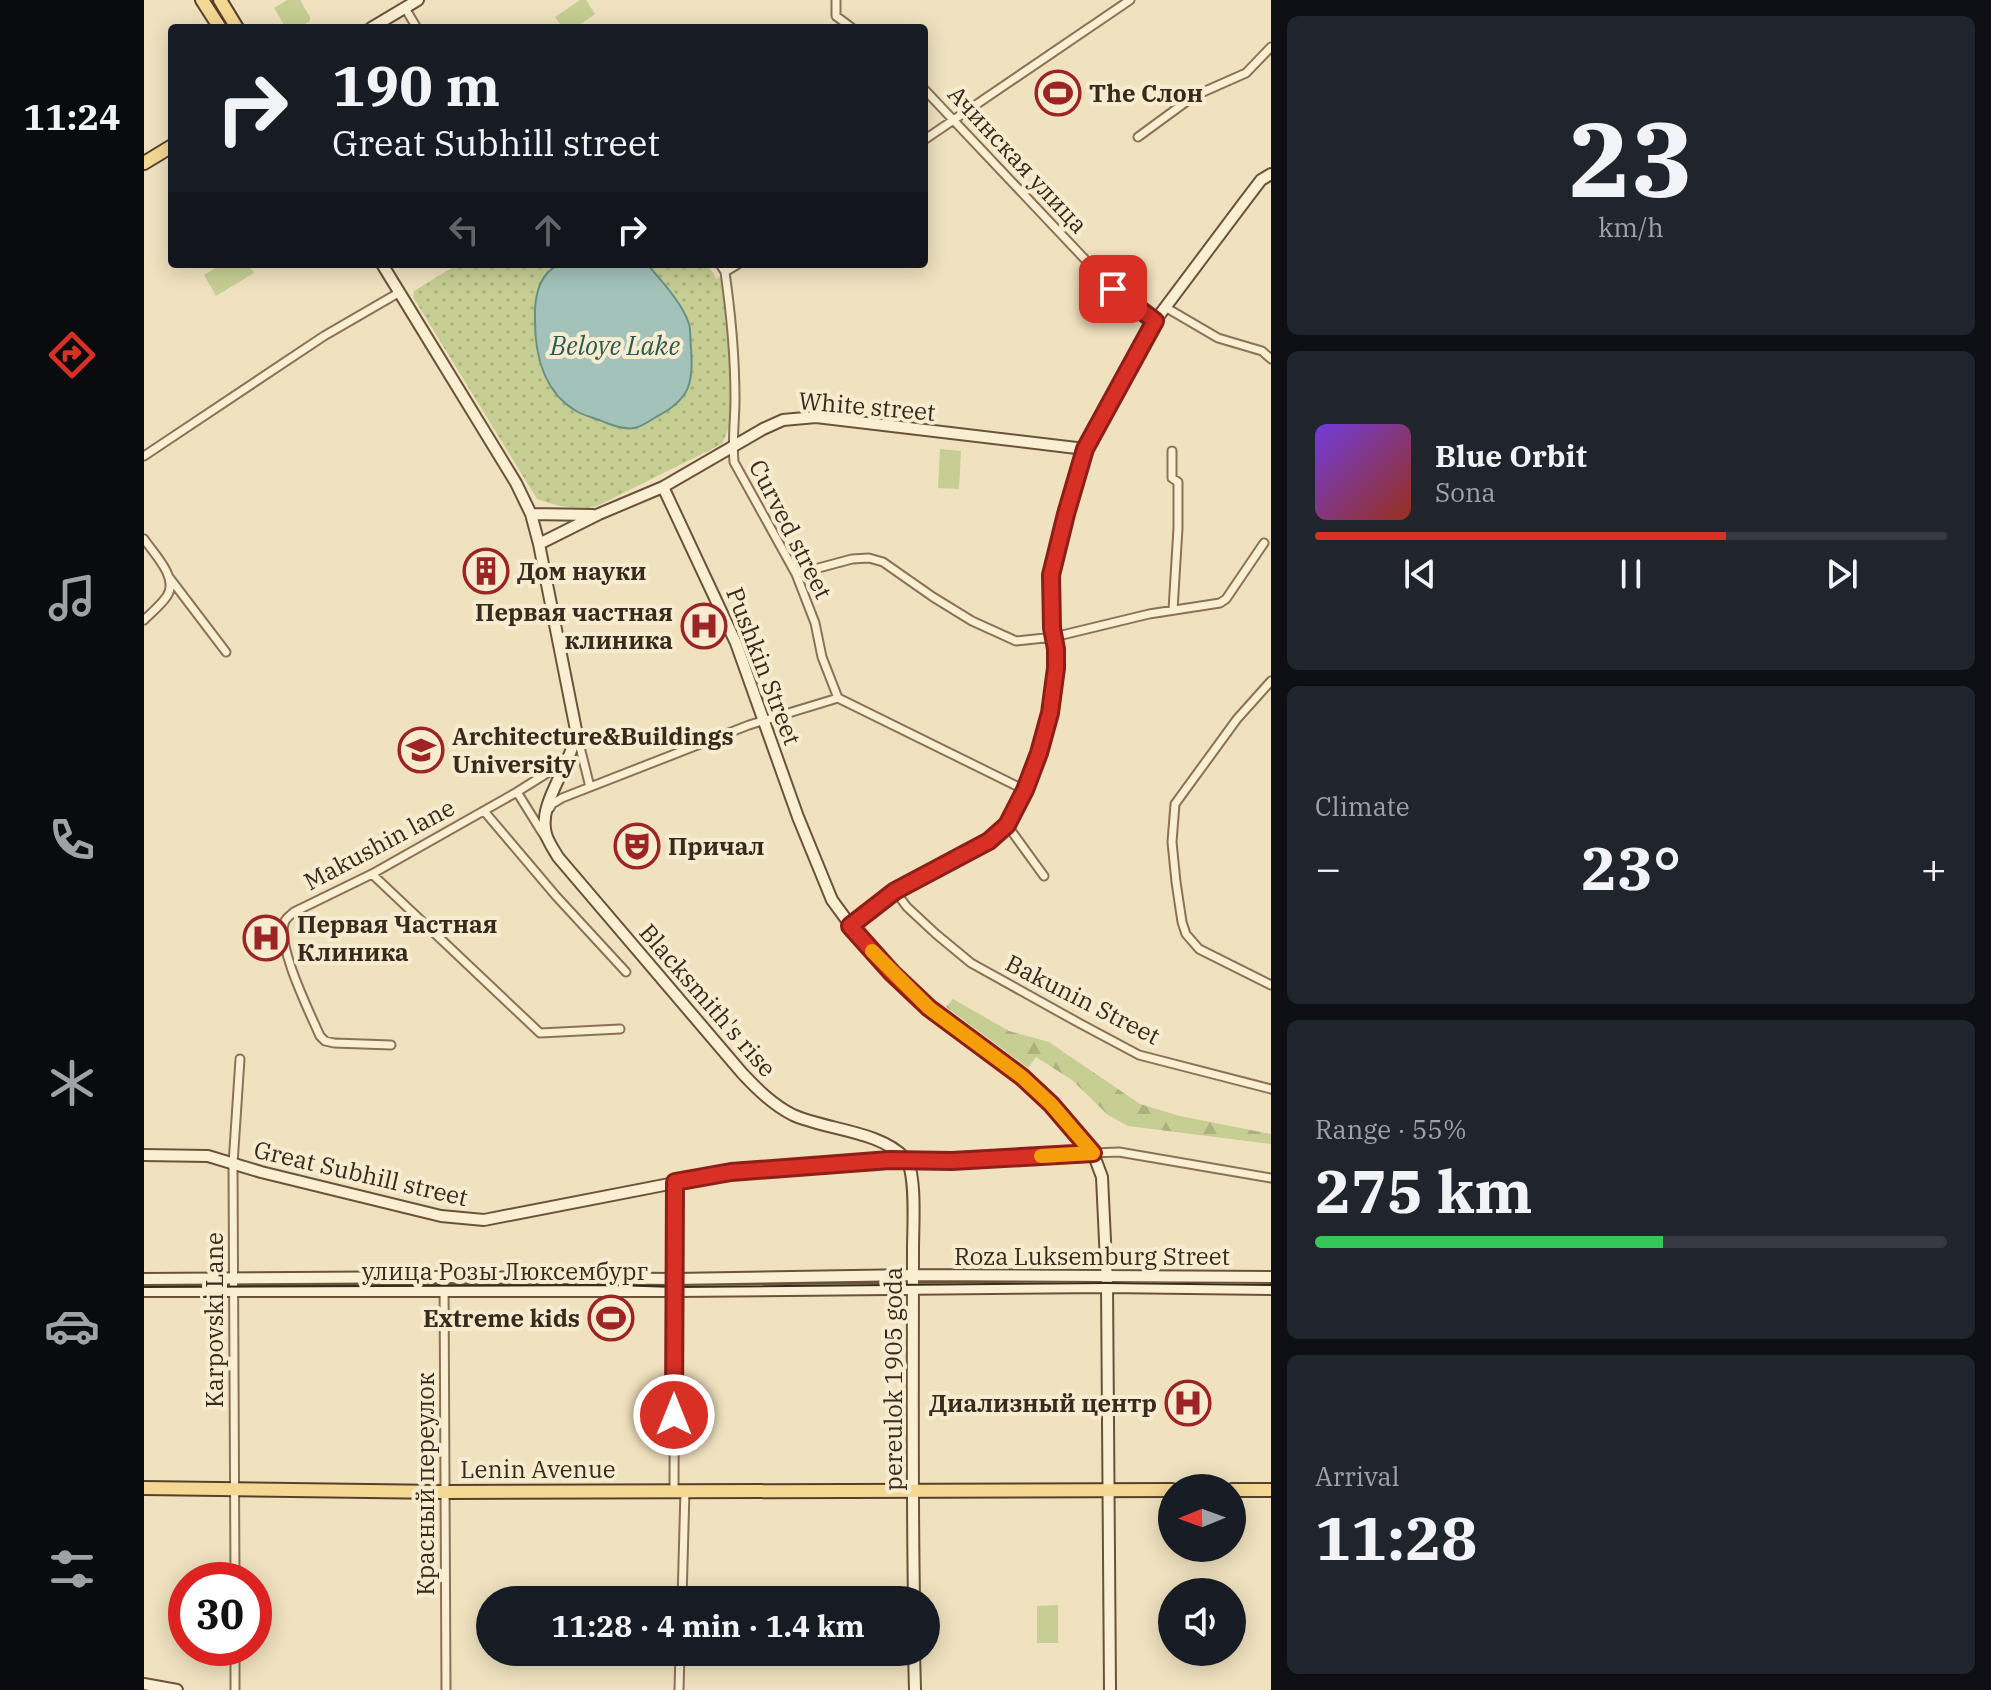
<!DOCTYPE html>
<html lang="en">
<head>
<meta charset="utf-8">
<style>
	:root { --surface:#171b24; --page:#20242c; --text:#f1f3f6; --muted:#9ea1a6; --line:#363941; --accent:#d93025 }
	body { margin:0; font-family:"IBM Plex Serif",serif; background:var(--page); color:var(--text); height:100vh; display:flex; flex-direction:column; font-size:30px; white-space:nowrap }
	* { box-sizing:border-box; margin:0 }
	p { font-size:26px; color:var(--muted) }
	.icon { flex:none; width:44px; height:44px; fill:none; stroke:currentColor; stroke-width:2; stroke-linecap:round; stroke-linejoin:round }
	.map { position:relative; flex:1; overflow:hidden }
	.details { display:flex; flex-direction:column; gap:16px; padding:16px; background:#0d0f14; width:720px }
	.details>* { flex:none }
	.hud { position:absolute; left:24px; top:24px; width:760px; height:244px; border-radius:8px; box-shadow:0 4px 20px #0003; background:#171b24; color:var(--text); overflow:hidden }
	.needle { width:52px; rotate:269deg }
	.tools { position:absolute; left:1014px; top:1474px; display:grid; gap:16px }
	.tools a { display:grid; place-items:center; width:88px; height:88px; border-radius:50%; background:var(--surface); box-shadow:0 4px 20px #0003; font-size:40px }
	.speed { position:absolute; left:24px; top:1562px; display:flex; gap:16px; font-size:40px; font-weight:700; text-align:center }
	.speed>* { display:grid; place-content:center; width:104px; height:104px; border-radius:50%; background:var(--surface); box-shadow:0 4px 20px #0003; line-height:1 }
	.speed .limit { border:12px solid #d22; background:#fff; color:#111 }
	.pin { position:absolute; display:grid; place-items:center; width:68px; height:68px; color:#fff; margin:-34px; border-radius:16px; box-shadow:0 4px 12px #0006 }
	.me { position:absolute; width:88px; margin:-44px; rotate:0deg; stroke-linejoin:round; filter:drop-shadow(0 0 6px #0008) }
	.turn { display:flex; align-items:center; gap:28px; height:168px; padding:0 32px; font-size:36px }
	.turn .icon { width:104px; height:104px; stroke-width:2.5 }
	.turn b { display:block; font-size:56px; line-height:68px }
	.lanes { display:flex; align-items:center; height:76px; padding:0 32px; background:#0003; justify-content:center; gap:40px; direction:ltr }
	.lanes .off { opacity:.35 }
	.big { font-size:60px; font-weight:700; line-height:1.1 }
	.details .widget { flex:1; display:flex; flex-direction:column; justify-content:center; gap:12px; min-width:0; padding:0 28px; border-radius:12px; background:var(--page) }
	.details .dial { align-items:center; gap:0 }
	.dial b { font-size:104px; line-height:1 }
	.song { display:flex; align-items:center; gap:24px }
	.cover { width:96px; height:96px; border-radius:12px; background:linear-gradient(135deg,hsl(260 70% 55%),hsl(10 70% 35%)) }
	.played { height:8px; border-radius:4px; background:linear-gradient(90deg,var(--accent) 65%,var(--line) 65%) }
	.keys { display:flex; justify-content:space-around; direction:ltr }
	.heat { display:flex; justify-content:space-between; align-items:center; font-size:44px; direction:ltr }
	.charge { height:12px; border-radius:6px; background:linear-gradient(90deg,#34c759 55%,var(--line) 0) }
	.trip { position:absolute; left:332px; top:1586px; width:464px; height:80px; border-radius:40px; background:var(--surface); box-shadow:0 4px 20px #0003; font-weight:700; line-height:80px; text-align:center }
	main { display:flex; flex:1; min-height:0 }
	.tabs { display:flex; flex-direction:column; width:144px; justify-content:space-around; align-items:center; background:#090b0e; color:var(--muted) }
	.tabs .icon { width:56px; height:56px }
	.tabs .selected { color:var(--accent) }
	.tabs b { font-size:36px; color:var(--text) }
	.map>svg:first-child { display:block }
</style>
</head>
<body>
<main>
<nav class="tabs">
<b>11:24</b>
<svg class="icon selected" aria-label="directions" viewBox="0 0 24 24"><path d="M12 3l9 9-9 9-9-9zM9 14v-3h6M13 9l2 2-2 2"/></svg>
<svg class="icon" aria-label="music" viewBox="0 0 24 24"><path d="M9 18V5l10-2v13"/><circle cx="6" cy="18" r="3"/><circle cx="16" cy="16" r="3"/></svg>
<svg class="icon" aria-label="phone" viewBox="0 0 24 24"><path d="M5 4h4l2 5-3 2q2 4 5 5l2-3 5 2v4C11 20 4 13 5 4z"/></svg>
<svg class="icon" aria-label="climate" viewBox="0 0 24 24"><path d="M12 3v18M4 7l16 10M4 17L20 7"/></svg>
<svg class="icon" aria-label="car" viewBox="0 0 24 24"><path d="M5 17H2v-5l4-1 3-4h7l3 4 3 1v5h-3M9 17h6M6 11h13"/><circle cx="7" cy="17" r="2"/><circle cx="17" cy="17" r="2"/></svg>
<svg class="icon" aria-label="filters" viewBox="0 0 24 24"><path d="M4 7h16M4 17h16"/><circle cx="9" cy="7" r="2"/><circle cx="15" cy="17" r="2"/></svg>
</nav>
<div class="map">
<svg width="1127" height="1690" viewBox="0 0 1127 1690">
	<defs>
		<pattern id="forest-firs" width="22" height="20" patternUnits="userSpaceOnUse" patternTransform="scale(2)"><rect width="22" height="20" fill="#c7ce93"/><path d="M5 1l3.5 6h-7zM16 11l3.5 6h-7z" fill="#acb17e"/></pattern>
		<pattern id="park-dots" width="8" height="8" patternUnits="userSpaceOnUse" patternTransform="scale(2)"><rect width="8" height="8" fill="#c7ce93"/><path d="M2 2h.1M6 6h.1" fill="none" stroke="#acb17e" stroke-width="1.8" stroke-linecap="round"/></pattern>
	</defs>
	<rect width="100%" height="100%" fill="#f0e2bf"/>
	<!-- grass -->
	<path fill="#c7ce93" d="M143,0H156L166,17V21L154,28H142L130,8Z
		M436,0H442L451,14L431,28H419L411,17Z
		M79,264H104L110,273L72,296L60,275Z
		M796,449L817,451L815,489L794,488Z
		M914,1605V1643H893V1606Z"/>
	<!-- forest -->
	<path fill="url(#forest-firs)" d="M809,999L865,1031L905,1042L996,1104L1036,1116L1127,1134V1144L984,1126L964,1115L928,1080L892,1057L884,1068L802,1007Z"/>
	<!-- park -->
	<path fill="url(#park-dots)" d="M314,264H563L573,279L577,276L581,293L586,383V425L578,444L453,506C434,511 412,506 393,499L269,297L270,291Z"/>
	<!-- water -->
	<path fill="#a3c2b9" stroke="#699087" stroke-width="2" d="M416,264H503C516,279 539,304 545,324C547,331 546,340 547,348C550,384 545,400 512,417C506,421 497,427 490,428C479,430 465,424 455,420C447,417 439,415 432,411C400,392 391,355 391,321C390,299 393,274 416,264Z"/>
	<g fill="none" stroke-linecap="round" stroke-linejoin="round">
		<!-- street casing -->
		<g stroke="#8a7257" stroke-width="11">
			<path id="street" d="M692,0V16L708,28
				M261,8L273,28
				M780,89L969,289L1011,321
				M994,137L1050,96L1102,73L1127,47
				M780,140L986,0
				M576,264L581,272C587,314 591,356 591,399C591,420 588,441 590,462L652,574L671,623L678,657L694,698L881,790
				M581,272L594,264
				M1021,307L1074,338L1118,351L1127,359
				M1028,451V478L1034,482V528L1029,610
				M0,456L180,336L256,292
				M0,539C10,554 35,578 23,596C17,605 7,613 0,620
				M652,574L708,559L725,558L739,562L789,597L828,621L872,641L910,637L1005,614L1076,603L1082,599L1120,543
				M25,577L82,652
				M1127,681L1093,719L1031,804L1028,842L1032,882L1038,922L1042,934L1055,949L1127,985
				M433,735L446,787
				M373,792L401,837
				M406,808L408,804L418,798L605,725L694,698
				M340,811L412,896L482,972
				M863,825L900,876
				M228,874L396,1033L476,1029
				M751,891L763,907L792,934L827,963L935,1023L995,1055L1127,1089
				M706,926L751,891L845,841L863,825L881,790L895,753L905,716L912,668V649L908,628L907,575L922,514L941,449
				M247,1045L190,1043L181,1041L176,1036C166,1013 131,943 141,921C143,917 147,915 150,912L228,874L373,792L408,770L421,758
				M949,1153L975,1152L1127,1178
				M300,1277L302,1690
				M530,1490L531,1182
				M91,1580L89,1164L96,1059
				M538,1600L541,1490
				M91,1648V1690
				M535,1690L536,1652"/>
		</g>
		<!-- secondary casing -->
		<g stroke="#6b533a" stroke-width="14">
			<path id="secondary" d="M227,28L274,0
				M238,264L372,483L387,514L395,544L432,730C429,765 393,802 402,834C404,842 410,850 414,857L598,1073C613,1089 629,1105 649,1115C683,1130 736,1131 761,1158C773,1171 769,1228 769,1248C769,1365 768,1483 770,1600
				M519,487L592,643L654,817L688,900L715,937L785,1008L878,1077L907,1104L949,1153L958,1177L963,1283L966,1690
				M387,514L449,515
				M395,544L455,514L519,487L619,429L639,420L672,417L941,449L1011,321L1101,201L1117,180L1127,174
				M0,1155L64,1156L117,1172L297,1216L340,1220L587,1172L746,1160L808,1161L949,1153
				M0,1279L300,1277L531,1279L769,1275L1127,1277
				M0,1291H531L963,1287L1127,1289
				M770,1652L771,1690
				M0,1684L33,1690"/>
		</g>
		<!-- primary casing -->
		<g stroke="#57402b" stroke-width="16">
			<path id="primary" d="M58,0L76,28
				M76,0L93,28
				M0,163L28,146
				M0,1488L300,1492L1028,1490
				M1088,1490H1127"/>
		</g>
		<!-- street -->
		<use href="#street" stroke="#faefd3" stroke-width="7"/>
		<!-- secondary -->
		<use href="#secondary" stroke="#faefd3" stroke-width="10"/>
		<!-- primary -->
		<use href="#primary" stroke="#f6d895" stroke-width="12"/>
		<!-- tram -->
		<path stroke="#382a1c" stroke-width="2" d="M0,1287L470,1285L531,1287L963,1283L1127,1285"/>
	</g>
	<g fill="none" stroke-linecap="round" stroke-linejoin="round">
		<!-- route casing -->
		<g stroke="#8d1f18" stroke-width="20">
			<path id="route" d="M530,1415L531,1182L587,1172L746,1160L808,1161L949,1153L907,1104L878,1077L785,1008L748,973L706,926L751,891L845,841L863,825L881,790L895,753L906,713L912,668V649L908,628L907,575L922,514L941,449L1011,321L969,289"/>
		</g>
		<!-- route -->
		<use href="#route" stroke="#d93025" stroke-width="14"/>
		<!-- slow -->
		<path stroke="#f59e0b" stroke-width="14" d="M728,951L785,1008L878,1077L907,1104L949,1153L897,1156"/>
	</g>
	<!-- icons -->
	<defs>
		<g id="stadium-ring" transform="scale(2.3)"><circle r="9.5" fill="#f7eccf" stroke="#9c2424" stroke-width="1.5"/><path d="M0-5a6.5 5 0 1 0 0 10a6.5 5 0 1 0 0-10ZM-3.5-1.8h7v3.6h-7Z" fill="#9c2424"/></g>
		<g id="building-ring" transform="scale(2.3)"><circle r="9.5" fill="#f7eccf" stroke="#9c2424" stroke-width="1.5"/><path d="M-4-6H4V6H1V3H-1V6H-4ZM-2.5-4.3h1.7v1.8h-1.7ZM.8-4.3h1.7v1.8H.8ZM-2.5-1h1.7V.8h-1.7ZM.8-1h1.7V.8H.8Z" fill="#9c2424"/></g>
		<g id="hospital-ring" transform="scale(2.3)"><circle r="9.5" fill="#f7eccf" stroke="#9c2424" stroke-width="1.5"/><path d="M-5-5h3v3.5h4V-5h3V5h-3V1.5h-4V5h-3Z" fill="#9c2424"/></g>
		<g id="university-ring" transform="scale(2.3)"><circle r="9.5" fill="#f7eccf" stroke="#9c2424" stroke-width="1.5"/><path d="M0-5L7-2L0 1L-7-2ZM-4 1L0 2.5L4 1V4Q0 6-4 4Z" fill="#9c2424"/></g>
		<g id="theatre-ring" transform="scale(2.3)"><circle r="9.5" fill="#f7eccf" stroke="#9c2424" stroke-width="1.5"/><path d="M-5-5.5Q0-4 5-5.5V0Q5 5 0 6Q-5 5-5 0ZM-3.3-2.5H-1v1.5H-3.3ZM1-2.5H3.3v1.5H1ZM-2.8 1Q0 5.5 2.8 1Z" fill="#9c2424"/></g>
	</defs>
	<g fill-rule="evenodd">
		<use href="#stadium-ring" x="914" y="93"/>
		<use href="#building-ring" x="342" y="571"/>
		<use href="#hospital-ring" x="560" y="626"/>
		<use href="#university-ring" x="277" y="750"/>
		<use href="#theatre-ring" x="493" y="846"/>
		<use href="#hospital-ring" x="122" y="938"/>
		<use href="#stadium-ring" x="467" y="1318"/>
		<use href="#hospital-ring" x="1044" y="1403"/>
	</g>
	<g text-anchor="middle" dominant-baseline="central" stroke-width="8" stroke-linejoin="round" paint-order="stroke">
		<!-- poi labels -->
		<g font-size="24" font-weight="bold" fill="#382a1c" stroke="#f7eccf" text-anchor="start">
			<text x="945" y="93">The Слон</text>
			<text x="373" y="571">Дом науки</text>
			<text x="529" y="612" text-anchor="end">Первая частная<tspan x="529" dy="28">клиника</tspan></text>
			<text x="308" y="736">Architecture&amp;Buildings<tspan x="308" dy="28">University</tspan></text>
			<text x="524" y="846">Причал</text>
			<text x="153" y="924">Первая Частная<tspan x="153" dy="28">Клиника</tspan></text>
			<text x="436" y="1318" text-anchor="end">Extreme kids</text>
			<text x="1013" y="1403" text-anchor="end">Диализный центр</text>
		</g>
		<!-- street labels -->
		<g font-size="24" fill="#382a1c" stroke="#f7eccf">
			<text transform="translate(874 159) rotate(47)">Ачинская улица</text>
			<text transform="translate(723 406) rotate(5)">White street</text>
			<text transform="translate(647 529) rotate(63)">Curved street</text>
			<text transform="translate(620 666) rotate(69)">Pushkin Street</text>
			<text transform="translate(235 844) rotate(-28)">Makushin lane</text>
			<text transform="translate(939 999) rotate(27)">Bakunin Street</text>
			<text transform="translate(564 1000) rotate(49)">Blacksmith's rise</text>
			<text transform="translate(217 1173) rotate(13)">Great Subhill street</text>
			<text x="948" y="1256">Roza Luksemburg Street</text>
			<text x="361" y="1271">улица Розы Люксембург</text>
			<text transform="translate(70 1320) rotate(-90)">Karpovski Lane</text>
			<text transform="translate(749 1379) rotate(-90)">pereulok 1905 goda</text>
			<text x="394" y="1469">Lenin Avenue</text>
			<text transform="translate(281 1484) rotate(-90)">Красный переулок</text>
		</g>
		<!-- water labels -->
		<g font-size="26" font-style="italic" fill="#2a5956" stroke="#f7eccf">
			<text x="471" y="345">Beloye Lake</text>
		</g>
	</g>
</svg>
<div class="tools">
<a><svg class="needle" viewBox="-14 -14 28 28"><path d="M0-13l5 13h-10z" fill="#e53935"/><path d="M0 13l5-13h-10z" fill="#9ea1a6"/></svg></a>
<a><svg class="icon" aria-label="sound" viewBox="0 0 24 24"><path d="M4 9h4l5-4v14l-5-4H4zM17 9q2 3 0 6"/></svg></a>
</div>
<div class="speed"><div class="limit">30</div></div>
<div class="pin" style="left:969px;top:289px;background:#d93025"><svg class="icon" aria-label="arrive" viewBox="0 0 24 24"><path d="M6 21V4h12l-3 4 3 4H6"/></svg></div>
<svg class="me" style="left:530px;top:1415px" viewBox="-20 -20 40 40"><circle r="17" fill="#d93025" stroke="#fff" stroke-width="3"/><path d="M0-11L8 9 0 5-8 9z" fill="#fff"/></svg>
<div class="trip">11:28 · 4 min · 1.4 km</div>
<div class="hud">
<div class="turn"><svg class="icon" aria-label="right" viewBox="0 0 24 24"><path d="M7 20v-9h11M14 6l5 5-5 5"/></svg><div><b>190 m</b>Great Subhill street</div></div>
<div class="lanes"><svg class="icon off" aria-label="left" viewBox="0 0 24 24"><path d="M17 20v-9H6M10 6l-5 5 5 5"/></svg><svg class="icon off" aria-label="ahead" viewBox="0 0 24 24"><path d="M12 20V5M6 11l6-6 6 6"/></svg><svg class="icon" aria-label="right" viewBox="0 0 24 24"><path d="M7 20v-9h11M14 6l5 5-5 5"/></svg></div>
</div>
</div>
<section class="details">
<div class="widget dial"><b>23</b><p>km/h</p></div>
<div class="widget">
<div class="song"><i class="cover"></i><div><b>Blue Orbit</b><p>Sona</p></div></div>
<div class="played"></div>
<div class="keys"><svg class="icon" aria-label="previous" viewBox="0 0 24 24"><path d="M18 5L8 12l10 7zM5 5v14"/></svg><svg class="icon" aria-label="pause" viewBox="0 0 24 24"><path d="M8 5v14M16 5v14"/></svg><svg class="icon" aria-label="next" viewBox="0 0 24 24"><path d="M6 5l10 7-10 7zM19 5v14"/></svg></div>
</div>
<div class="widget"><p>Climate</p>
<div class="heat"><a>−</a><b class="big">23°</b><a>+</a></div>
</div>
<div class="widget"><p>Range · 55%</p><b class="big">275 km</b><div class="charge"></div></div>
<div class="widget"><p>Arrival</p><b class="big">11:28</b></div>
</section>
</main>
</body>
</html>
